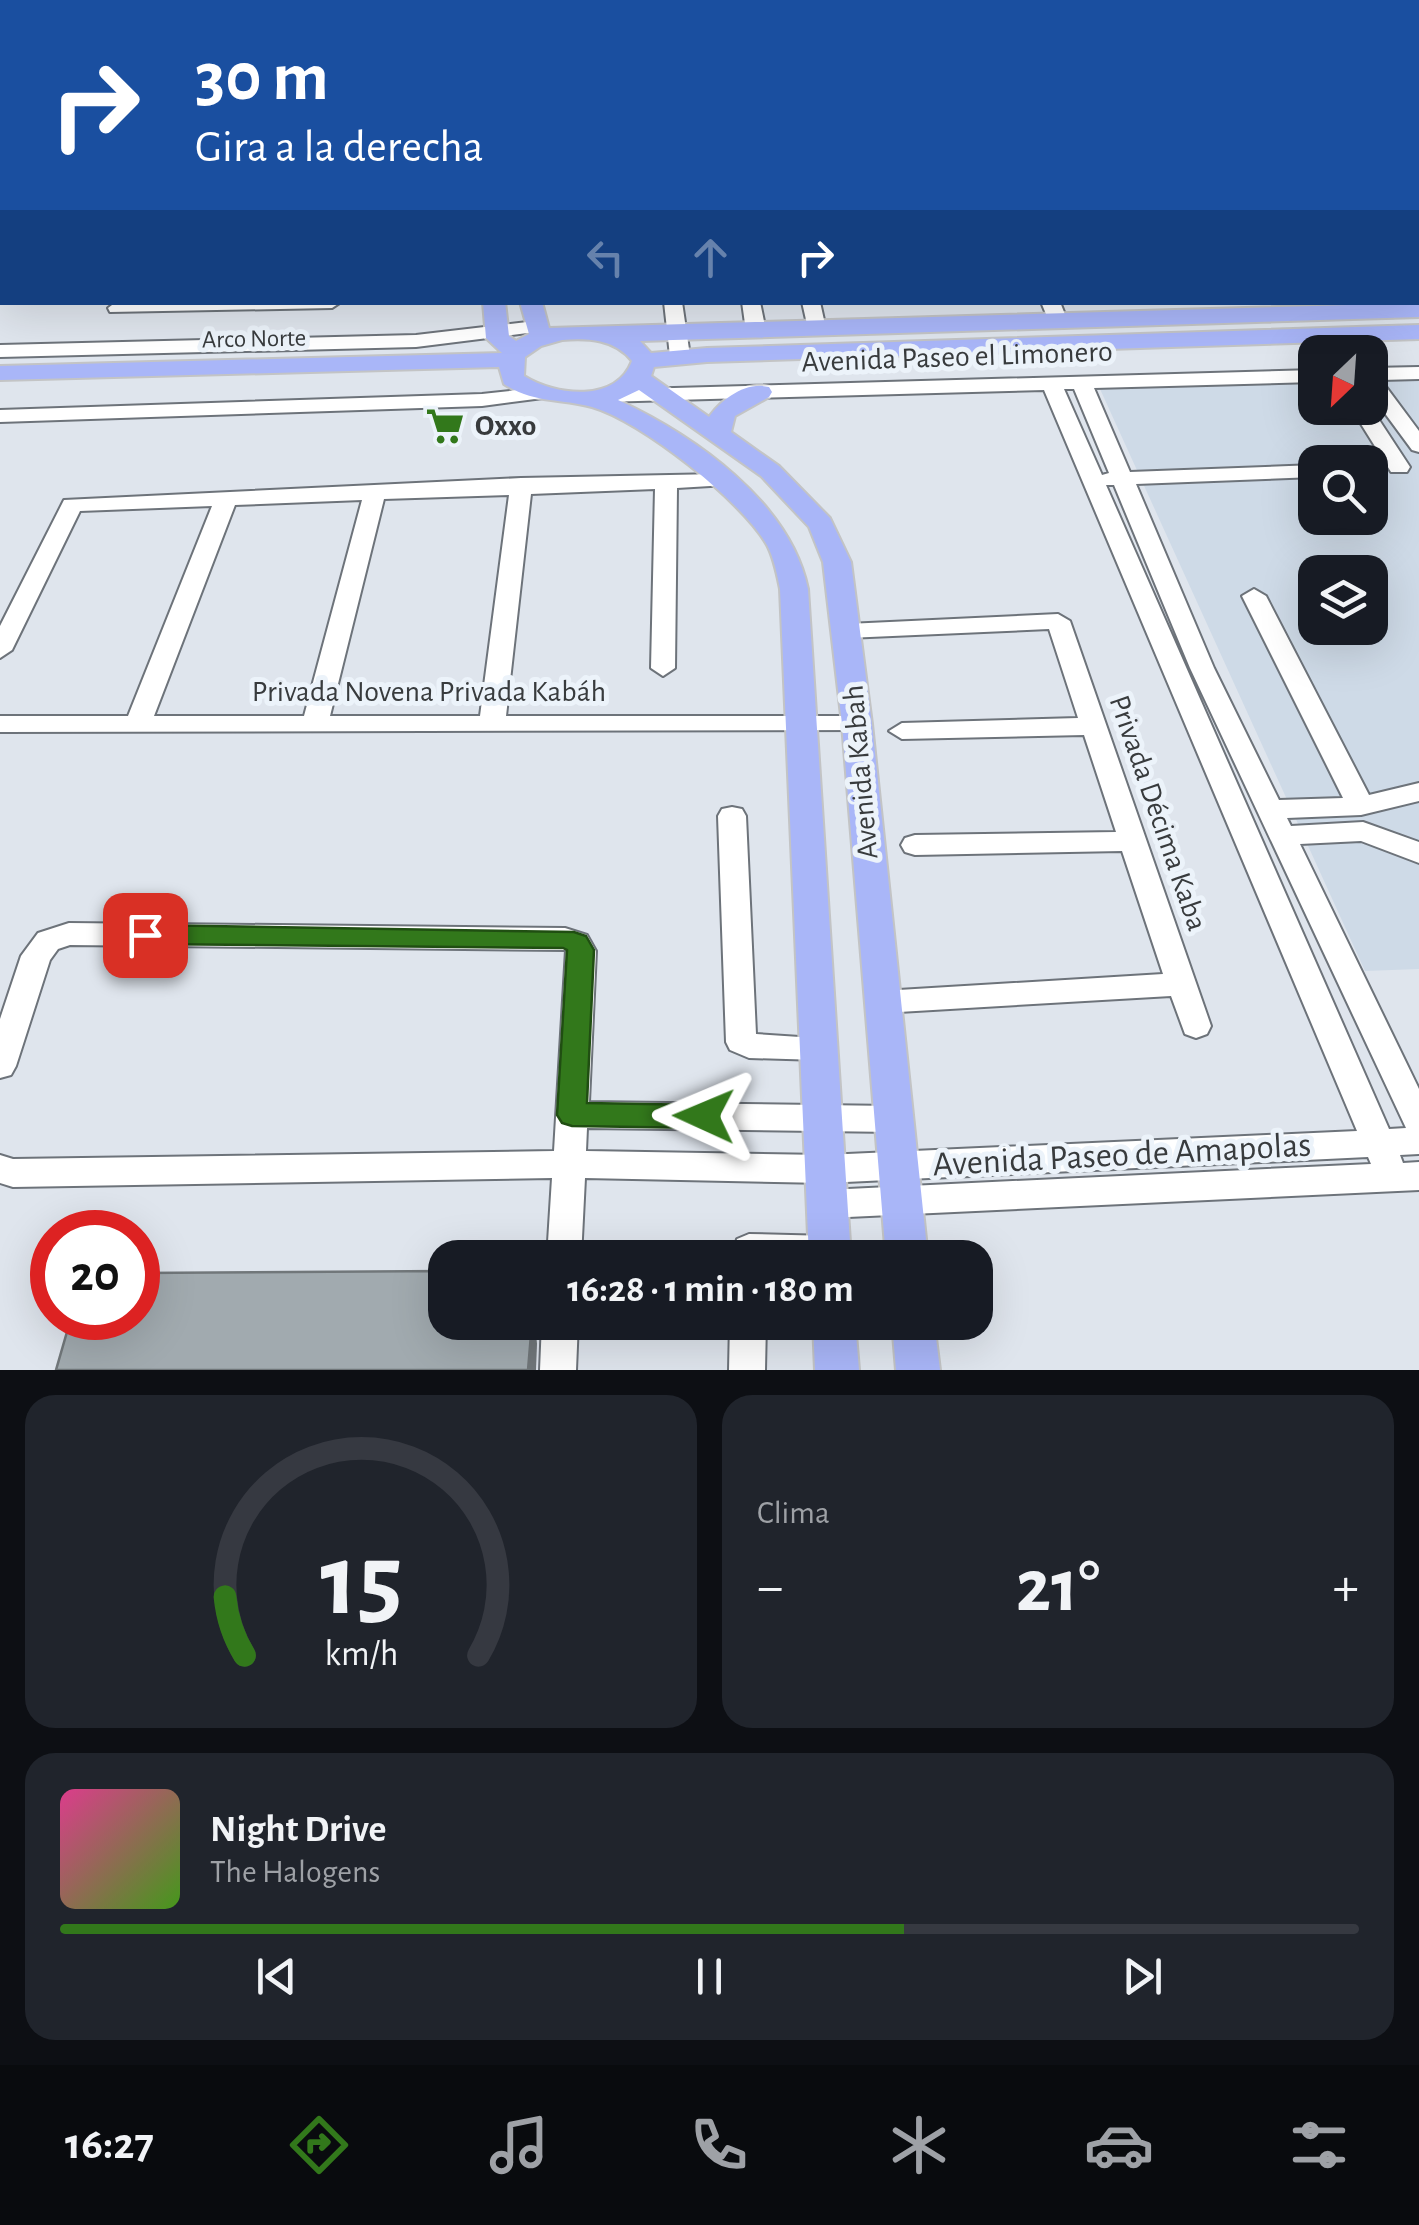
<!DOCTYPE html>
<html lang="es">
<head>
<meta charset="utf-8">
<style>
	:root { --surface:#171b24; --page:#20242c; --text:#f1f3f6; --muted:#9ea1a6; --line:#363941; --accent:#32781b }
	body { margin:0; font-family:"Alegreya Sans",sans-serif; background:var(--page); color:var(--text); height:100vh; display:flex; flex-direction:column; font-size:38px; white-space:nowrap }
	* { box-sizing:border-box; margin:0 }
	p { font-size:32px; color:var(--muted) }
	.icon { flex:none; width:55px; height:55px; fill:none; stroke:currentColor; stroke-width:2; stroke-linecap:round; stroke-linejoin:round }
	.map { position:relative; height:1370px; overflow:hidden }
	.panel { display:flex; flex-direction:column; gap:25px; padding:25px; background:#0d0f14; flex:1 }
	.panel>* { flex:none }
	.guide { position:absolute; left:0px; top:0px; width:1420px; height:305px; box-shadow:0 10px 40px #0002; background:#1a4fa0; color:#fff; overflow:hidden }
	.needle { width:65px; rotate:205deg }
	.fabs { position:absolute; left:1298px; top:335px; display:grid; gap:20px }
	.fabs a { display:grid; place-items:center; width:90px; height:90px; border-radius:20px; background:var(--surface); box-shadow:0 10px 40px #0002; font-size:50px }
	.speed { position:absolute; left:30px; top:1210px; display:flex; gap:20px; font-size:50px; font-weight:700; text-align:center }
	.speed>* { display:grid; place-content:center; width:130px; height:130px; border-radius:50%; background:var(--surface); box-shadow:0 10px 40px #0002; line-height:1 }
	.speed .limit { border:15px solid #d22; background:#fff; color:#111 }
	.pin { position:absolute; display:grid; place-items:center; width:85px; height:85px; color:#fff; margin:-42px; border-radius:20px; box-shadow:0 5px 15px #0006 }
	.me { position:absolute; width:110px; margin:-55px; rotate:271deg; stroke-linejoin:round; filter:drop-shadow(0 0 8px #0008) }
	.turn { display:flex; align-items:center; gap:35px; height:210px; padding:0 30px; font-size:45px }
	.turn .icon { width:130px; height:130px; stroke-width:2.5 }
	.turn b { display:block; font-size:70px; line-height:85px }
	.lanes { display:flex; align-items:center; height:95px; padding:0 30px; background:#0003; justify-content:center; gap:50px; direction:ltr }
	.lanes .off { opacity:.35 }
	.big { font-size:75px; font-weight:600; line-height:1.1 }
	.panel .card { flex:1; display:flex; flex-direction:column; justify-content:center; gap:15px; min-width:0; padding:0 35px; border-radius:30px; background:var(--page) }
	.panel .dial { align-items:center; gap:0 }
	.dial svg { height:260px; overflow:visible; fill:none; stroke:var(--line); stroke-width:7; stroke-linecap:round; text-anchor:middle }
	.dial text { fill:var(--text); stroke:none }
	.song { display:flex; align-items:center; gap:30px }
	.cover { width:120px; height:120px; border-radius:15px; background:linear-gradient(135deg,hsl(330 70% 55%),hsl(100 70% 35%)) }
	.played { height:10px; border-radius:5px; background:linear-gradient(90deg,var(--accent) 65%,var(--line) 65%) }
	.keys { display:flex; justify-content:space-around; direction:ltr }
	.heat { display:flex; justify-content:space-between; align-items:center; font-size:55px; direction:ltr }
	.panel .tiles { flex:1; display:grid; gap:25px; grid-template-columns:1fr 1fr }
	.card:last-child { grid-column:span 2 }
	.trip { position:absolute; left:428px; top:1240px; width:565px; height:100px; border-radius:30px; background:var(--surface); box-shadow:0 10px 40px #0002; font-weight:600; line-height:100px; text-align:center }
	.dock { display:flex; height:160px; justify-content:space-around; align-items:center; background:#090b0e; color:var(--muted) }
	.dock .icon { width:70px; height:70px }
	.dock .on { color:var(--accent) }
	.dock b { font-size:45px; color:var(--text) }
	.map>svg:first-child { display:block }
</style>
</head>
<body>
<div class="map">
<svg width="1419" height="1370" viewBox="0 0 1419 1370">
	<rect width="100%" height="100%" fill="#dfe5ed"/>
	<!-- built -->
	<path fill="#cedae7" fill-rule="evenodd" d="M1419,380V969L1365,971L1100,389L1315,383V408H1370V381ZM1315,462H1370V518H1315ZM1315,572H1370V628H1315Z"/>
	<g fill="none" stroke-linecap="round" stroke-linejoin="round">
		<!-- minor casing -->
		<g stroke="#6d737a" stroke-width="4">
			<path id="minor" d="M0,0H7L9,2L0,7Z
				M455,0H469V2H455Z
				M752,0H766L767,2H753Z
				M916,0H930L931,2H917Z
				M977,0H1051L976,2Z
				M1103,0H1118L1119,2H1105Z
				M1190,0H1206L1207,2H1192Z
				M1369,0H1384L1385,2H1371Z
				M1418,7H1419V15H1418Z
				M0,41H2V49H0Z
				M1418,46H1419V56H1418Z
				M1418,70H1419V80L1418,79Z
				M0,114H2V124H0Z
				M2,163V176L0,177V164Z
				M0,202H2V212H0Z
				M0,252H2V262H0Z
				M1418,258H1419V270H1418Z
				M116,302H341L332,308L110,312L108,308Z
				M664,302H682L690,356L687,360H673L670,356Z
				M742,302H760L766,331L763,335L756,337L746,331Z
				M802,302H820L826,329L823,333H809Z
				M1041,302H1060L1068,322L1065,326H1051Z
				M536,321L543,323V331L416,347L0,357V345L416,335Z
				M1419,367V379L1381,380L1419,431V452L1412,450L1370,393V368Z
				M1315,370V382L1094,388L1130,472L1315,465V477L1136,484L1214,668L1279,800L1343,798L1242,596L1254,589L1266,596L1369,795L1419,783V801L1361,815L1287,818L1291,826L1363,822L1419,842V863L1361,841L1300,844L1419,1089V1154L1400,1155L1403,1163L1419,1162V1190L827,1218L815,1214L810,1204L815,1194L827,1190L1371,1164L1368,1157L825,1183L585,1178L581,1258H547L552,1178L13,1187L0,1183V1155L13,1159L554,1151L566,950L70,945L58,949L50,960L16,1066L11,1075L0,1078V1019L21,956L38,933L69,923L565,928L587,935L596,951L589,1102L894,1106L905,1110L910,1119L905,1128L894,1132L587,1128L586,1151L825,1155L1357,1131L1044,390L602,402L592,396L602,390ZM1064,389H1074L1109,473L1102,475ZM1106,485H1114L1190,668L1406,1128L1389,1129Z
				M536,388L543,390V398L482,406L0,422V410L482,394Z
				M1370,406L1410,467L1407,472H1391L1351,408Z
				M719,474L727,475L730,480L727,485L677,488L675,668L663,676L651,668L655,489L531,494L506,716H857L870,724L866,730L0,732V716H128L212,506L80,511L12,650L0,658V626L64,500L521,478ZM509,495L480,716H330L384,499ZM362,500L304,716H154L235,505Z
				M1058,614L1070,621L1211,1026L1207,1034L1196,1038L1185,1034L1171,996L882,1013L871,1010L867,1002L871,994L882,991L1163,974L1122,851L915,855L905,852L901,845L905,838L915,835L1116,832L1084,735L902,739L889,731L902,723L1078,718L1049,629L847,638L835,631L847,624Z
				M732,807L742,809L746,816L756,1034L830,1039L834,1048L830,1057L819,1060L749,1058L730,1050L726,1042L718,816L722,809Z
				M749,1234L830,1236L842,1241L847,1251L844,1258H732L737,1239Z
				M542,1322H578L576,1370H540Z
				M730,1322H766L765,1370H729Z"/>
		</g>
		<!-- major casing -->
		<g stroke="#c3c4c5" stroke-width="4">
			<path id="major" d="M497,0H513V2H497Z
				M523,0H539V2H523Z
				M483,302H505L509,336L516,341L529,334L520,302H542L549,328L1419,303V317L640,341L651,353L707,348L1419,325V339L707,362L654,367L651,376L709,417C722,399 746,381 769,387L772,392L769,397L735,416L731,432L779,466L830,518L851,562L872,724L928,1258H886L842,724L823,562L809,527L761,476L639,390L618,400C695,436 790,502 808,589L851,1258H809L780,589C777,574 774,558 767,545C742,501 641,421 592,407C560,398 535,404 504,384L499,367L0,380V366L502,353L486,338ZM562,340C588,338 615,339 632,361C616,403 556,396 524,376L525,357L541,346Z
				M813,1322H855L859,1370H815Z
				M892,1322H934L940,1370H896Z"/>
		</g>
		<!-- minor -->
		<use href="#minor" fill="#fff" fill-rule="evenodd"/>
		<!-- major -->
		<use href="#major" fill="#a9b6f8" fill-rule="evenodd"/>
	</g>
	<!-- shaded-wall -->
	<path fill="#71777a" d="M532,1322H535L537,1344L536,1370H528Z"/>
	<!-- building -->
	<path fill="#a1aaaf" stroke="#71777a" stroke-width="2.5" d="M445,1271V1322H532L528,1370H56L71,1318H138V1273Z"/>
	<!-- route -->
	<path fill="#32781b" stroke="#204e12" stroke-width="2.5" d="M145,925L574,932L586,936L594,950L587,1103L704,1105L715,1108L719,1116L715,1125L704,1128L572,1126L562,1123L557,1115L567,950L563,948L145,944L136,942L132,935L136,928Z"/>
	<!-- icons -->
	<defs>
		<g id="supermarket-bare" transform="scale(3)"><path d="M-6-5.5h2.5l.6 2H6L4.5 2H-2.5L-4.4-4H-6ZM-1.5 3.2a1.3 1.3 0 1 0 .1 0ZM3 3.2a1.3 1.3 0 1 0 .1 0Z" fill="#32781b" stroke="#ecf3fa" stroke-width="2.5" paint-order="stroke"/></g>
	</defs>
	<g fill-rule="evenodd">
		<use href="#supermarket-bare" x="445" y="426"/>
	</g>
	<g text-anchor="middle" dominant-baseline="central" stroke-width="10" stroke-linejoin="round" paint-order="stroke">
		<!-- far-street labels -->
		<g font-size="25" fill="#383b3d" stroke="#ecf3fa">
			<text transform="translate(254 339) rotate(-1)">Arco Norte</text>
		</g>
		<!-- street labels -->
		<g font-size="30" fill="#383b3d" stroke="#ecf3fa">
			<text transform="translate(957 357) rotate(-2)">Avenida Paseo el Limonero</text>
			<text x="429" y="692">Privada Novena Privada Kabáh</text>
			<text transform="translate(861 772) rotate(-95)">Avenida Kabah</text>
			<text transform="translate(1158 813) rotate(71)">Privada Décima Kaba</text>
		</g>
		<!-- poi labels -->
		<g font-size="30" font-weight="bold" fill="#383b3d" stroke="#ecf3fa" text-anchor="start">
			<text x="475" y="426">Oxxo</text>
		</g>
		<!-- near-street labels -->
		<g font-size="35" fill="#383b3d" stroke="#ecf3fa">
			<text transform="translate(1122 1155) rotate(-3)">Avenida Paseo de Amapolas</text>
		</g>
	</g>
</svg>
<div class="fabs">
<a><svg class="needle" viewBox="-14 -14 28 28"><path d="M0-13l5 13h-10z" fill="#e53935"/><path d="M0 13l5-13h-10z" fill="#9ea1a6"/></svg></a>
<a><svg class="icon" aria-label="search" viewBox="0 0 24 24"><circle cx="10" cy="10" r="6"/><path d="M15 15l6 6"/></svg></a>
<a><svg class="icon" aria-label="layers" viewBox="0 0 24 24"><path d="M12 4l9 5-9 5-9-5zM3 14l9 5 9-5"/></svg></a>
</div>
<div class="speed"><div class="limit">20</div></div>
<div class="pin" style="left:145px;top:935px;background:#d93025"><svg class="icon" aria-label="arrive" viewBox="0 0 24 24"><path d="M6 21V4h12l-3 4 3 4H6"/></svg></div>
<svg class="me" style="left:704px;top:1116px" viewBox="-20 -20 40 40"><path d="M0-17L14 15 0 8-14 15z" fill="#32781b" stroke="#fff" stroke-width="4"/></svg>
<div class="trip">16:28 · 1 min · 180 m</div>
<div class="guide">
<div class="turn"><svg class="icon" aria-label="right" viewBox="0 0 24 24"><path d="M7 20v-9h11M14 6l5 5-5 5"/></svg><div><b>30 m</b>Gira a la derecha</div></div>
<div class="lanes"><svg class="icon off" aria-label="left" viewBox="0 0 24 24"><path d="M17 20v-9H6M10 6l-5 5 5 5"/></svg><svg class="icon off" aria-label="ahead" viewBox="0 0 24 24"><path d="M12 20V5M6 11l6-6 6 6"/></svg><svg class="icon" aria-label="right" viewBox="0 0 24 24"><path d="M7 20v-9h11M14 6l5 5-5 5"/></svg></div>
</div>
</div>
<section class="panel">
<div class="tiles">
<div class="card dial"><svg viewBox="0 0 100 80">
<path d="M14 69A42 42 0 1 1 86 69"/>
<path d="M14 69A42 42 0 0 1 8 51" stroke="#32781b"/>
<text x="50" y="56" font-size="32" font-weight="700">15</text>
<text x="50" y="72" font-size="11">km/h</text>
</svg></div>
<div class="card"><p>Clima</p>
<div class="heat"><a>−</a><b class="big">21°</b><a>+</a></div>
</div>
<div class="card">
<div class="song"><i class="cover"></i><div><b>Night Drive</b><p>The Halogens</p></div></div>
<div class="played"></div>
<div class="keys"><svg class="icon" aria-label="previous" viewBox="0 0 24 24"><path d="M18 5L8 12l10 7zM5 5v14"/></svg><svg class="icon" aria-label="pause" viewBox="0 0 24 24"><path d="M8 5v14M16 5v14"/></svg><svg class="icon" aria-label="next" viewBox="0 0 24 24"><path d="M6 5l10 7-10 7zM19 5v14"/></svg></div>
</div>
</div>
</section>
<nav class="dock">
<b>16:27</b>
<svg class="icon on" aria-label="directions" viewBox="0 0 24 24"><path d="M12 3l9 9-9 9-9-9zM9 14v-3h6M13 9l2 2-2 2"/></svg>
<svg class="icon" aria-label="music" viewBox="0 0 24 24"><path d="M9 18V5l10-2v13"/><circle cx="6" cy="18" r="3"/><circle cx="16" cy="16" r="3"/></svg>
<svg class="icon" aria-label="phone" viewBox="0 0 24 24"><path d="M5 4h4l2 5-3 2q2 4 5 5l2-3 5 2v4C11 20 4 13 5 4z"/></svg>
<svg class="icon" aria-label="climate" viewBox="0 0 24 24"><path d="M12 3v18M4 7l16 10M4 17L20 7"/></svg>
<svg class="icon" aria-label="car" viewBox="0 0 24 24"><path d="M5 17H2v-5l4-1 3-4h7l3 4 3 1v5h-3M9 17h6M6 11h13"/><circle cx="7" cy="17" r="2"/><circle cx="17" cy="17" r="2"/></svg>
<svg class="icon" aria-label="filters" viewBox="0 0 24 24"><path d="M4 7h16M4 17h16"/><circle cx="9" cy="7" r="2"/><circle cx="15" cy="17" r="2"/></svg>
</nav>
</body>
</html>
